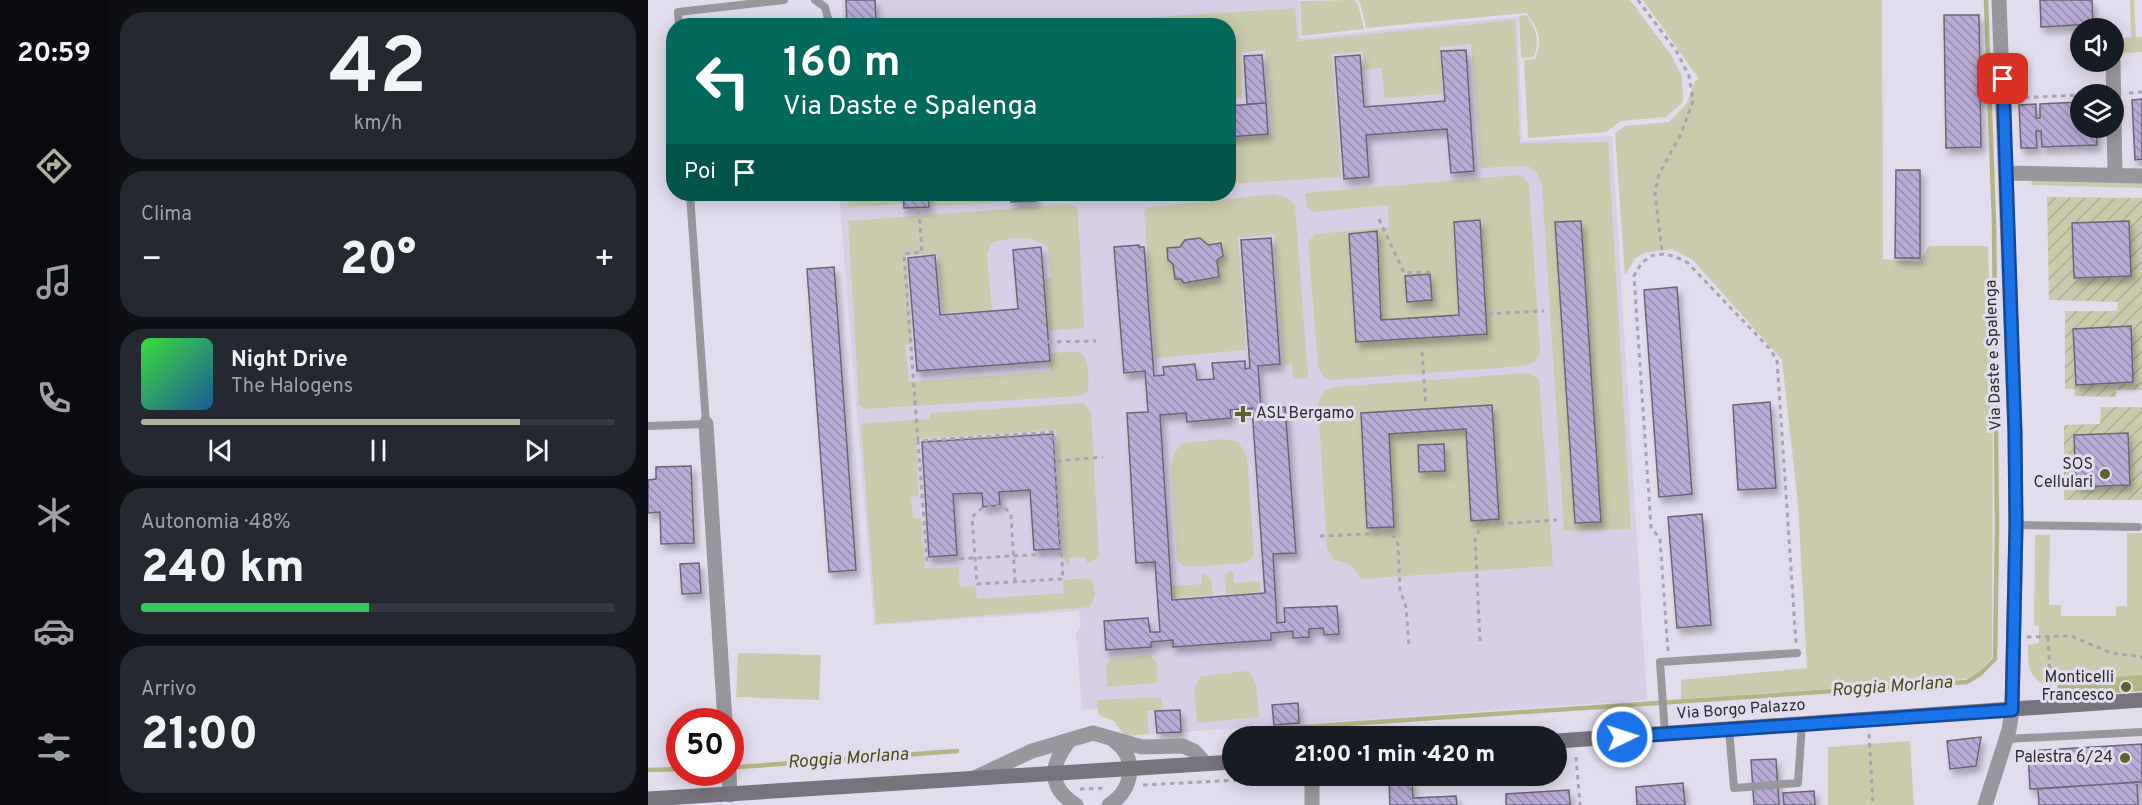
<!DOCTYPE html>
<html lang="it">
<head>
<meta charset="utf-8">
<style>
	:root { --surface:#171b24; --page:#242831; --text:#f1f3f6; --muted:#9ea1a6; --line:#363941; --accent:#b0b19c }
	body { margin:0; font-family:Overpass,sans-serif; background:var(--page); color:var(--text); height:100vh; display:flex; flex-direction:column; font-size:22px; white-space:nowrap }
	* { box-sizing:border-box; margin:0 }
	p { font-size:20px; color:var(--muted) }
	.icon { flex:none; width:33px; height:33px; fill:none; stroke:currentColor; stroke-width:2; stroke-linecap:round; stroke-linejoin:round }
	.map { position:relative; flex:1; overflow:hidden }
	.details { display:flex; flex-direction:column; gap:12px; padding:12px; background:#0d0f14; width:540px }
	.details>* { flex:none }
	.top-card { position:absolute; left:18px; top:18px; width:570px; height:183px; border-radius:24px; box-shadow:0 3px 15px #0003; background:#00695c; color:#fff; overflow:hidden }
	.buttons { position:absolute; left:1422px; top:18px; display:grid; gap:12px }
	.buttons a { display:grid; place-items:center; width:54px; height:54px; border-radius:50%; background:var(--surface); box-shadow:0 3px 15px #0003; font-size:30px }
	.speed { position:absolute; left:18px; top:708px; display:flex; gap:12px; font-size:30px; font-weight:700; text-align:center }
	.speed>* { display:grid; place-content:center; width:78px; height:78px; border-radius:50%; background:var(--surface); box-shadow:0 3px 15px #0003; line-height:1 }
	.speed .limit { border:9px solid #d22; background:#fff; color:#111 }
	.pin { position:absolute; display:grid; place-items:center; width:51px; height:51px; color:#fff; margin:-26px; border-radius:12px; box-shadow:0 3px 9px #0006 }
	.me { position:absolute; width:66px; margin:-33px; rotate:86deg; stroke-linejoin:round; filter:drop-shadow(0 0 4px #0008) }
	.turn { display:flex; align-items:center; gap:21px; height:126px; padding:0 18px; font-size:27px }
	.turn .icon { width:78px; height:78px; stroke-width:2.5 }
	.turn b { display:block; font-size:42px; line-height:51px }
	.then { display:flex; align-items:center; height:57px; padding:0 18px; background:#0003; gap:12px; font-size:22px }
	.big { font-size:45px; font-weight:800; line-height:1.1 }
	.details .card { flex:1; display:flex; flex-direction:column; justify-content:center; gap:9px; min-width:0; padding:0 21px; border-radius:24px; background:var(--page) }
	.details .dial { align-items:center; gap:0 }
	.dial b { font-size:78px; line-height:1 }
	.song { display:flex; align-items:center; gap:18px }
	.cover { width:72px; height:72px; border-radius:9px; background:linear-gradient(135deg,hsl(120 70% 55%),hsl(210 70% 35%)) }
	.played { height:6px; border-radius:3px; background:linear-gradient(90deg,var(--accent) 80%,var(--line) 80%) }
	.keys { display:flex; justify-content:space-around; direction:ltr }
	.heat { display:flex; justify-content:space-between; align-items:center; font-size:33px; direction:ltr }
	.charge { height:9px; border-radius:4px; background:linear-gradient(90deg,#34c759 48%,var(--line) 0) }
	.trip { position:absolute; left:574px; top:726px; width:345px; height:60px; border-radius:30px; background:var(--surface); box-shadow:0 3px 15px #0003; font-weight:800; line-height:60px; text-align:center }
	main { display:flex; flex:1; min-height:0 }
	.tab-bar { display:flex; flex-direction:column; width:108px; justify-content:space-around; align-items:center; background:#090b0e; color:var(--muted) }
	.tab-bar .icon { width:42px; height:42px }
	.tab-bar .selected { color:var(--accent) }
	.tab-bar b { font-size:27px; color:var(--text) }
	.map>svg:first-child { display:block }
</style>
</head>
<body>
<main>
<nav class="tab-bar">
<b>20:59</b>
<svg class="icon selected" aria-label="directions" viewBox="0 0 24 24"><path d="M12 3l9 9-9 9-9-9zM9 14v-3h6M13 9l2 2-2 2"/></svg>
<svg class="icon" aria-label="music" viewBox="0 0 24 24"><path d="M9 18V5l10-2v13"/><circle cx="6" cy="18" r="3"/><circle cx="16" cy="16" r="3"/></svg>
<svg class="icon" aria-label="phone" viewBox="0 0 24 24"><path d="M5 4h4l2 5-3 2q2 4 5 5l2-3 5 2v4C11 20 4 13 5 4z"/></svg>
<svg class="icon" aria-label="climate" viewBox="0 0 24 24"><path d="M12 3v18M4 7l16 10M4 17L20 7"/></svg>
<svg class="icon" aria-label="car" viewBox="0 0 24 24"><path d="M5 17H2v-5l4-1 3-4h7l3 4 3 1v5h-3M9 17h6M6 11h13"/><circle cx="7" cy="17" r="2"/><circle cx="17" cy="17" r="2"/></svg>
<svg class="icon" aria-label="filters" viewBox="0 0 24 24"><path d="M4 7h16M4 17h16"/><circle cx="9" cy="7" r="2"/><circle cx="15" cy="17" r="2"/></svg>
</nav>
<section class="details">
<div class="card dial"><b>42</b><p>km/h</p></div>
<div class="card"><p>Clima</p>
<div class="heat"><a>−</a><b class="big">20°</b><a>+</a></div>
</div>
<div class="card">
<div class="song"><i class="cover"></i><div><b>Night Drive</b><p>The Halogens</p></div></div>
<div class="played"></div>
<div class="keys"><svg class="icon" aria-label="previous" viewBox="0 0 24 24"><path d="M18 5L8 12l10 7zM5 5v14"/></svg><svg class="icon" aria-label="pause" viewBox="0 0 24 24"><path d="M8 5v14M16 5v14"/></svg><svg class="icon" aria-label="next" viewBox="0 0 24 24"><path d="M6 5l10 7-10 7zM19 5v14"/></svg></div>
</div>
<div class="card"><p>Autonomia · 48%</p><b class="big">240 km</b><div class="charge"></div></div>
<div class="card"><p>Arrivo</p><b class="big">21:00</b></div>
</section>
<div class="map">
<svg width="1494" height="805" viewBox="0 0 1494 805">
	<defs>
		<pattern id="garden-furrows" width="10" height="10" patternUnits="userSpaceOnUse" patternTransform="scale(1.5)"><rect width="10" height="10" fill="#cacbad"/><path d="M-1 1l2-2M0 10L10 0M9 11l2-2" fill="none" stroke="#aeae95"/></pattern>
		<pattern id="building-back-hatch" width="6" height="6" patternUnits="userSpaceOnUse" patternTransform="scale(1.5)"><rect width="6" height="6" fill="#b9abd5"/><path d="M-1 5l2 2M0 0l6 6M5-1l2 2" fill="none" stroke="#978bad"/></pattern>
		<filter id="shadow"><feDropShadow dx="3.5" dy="6" stdDeviation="3" flood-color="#0004"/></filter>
	</defs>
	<rect width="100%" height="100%" fill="#e2dded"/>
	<!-- built -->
	<path fill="#d7cfe6" d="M193,0H651L653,38L870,17L874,141L964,136L999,700L477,736L471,725L466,721L454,717L450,714L449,709L434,710L428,633L433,626L431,611L226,625L191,194H580V26L195,25Z"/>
	<!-- green -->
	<path fill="#cacbad" d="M706,0L710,4L716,29L654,36L652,1Z
		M709,0H982L1023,55L1034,76L1035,102L1018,117L973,121L958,132L880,138L876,60L887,59C895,40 891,29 878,13L718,28L712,3Z
		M995,0H1234L1235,259L1271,262L1281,246H1340L1345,389L1344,657L1331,672L1318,679L1033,699V680L1159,668L1150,505L1134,360L1045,260L1024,249L996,253L987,258L977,276L967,133L977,126L1021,122L1039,103L1047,81L1051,79Z
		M1482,0H1486L1488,37H1494V52L1475,53L1472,50L1474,38L1483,37Z
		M647,8L650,41L867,20L872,143L960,142L983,529L916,531L894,186L889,173L880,166L833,168L823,44L792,47L794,94L737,98L733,68L717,70L715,52L684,54L693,177L581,184V138L625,134L617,50L594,52V98L581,99L580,26L499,25L496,18Z
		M878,15C888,28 892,41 886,57L873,58L871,16Z
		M869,175L876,178L881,185L892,350L887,362L876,366L683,380L675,376L670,366L660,242L667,234L741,227L740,205L665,212L659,207L657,193Z
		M1391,179L1494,182V188L1383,185L1384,181Z
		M199,194H253L254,204L201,207Z
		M283,194H360V202L283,206Z
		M626,194L640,198L647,205L660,375L657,378L647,379L645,377L644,364L636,365L626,234L590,238L598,350L507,358L496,212L502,207Z
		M421,204L427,206L430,212L436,328L401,331L396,279L403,278L400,248C384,233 362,238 343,243L339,256L344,310L295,313L289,254L258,255L264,344L257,345L261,382L402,371V353C423,353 439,344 440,371C440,379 442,387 438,394L431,396L216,409L211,405L200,221Z
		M879,373L891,378L905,566L713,579C707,566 700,563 686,560L679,549L670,403L676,391L686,387Z
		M435,403L443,411L451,553C449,558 445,562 439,563L438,557L421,558L422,564L417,565L408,430L268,439L271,496L263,497L265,518H273L277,569L309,567L311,569L312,587L327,586L329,599L415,593V580L438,578L445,582L447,595L442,607L228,624L213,426L217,423L282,419V413Z
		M576,439L590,442L599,456L606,554L603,560L596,563L540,567L534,565L529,560L523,468L527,451L536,443Z
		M1479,533H1494V678L1395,684C1379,675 1380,662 1380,645L1391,643V626L1386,625L1387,535H1402L1401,605H1413V616H1468V606H1479Z
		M582,571H585L586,583L612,581V592L578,594L576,576Z
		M553,573L563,578L565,595L525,598L524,586L554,584Z
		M90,653L173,655L171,700L88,697Z
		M502,655L509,663V683L459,687L458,666L462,659Z
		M601,671L608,685L611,717L549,723L546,689L553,676Z
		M513,697L515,710L499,711L501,734L477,736L466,721L450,714L449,700Z
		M1262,741L1266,805H1180V747Z"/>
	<!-- garden -->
	<path fill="url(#garden-furrows)" d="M1399,197L1494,198V390H1468V397L1427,396V389H1417V311H1469L1470,302L1401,300Z
		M1453,407H1494V500H1416V425L1452,424Z"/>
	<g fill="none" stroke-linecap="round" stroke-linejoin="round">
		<!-- stream -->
		<path stroke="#b4b587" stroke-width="4.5" d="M654,727L1319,682L1332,674L1347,659L1349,527L1346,223L1338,0
			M91,767L309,751
			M0,770L32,769"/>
		<!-- canal -->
		<path stroke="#b4b587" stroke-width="16" d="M1417,689L1494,683"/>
	</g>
	<!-- building -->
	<path fill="url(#building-back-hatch)" stroke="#6b6674" stroke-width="1.5" fill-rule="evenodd" filter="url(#shadow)" d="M198,0H227L228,26H199Z
		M1392,0H1444L1445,24L1393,27Z
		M1296,15H1331L1333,147L1298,148Z
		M818,50L826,171L803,173L799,129L718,135L721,177L696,179L687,57L712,55L716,107L797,101L793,51Z
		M614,55L618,103L599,104L596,56Z
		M1494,99V159L1487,160L1484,100Z
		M1432,102V128H1448L1449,145L1394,147L1393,131H1388L1389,148H1373L1371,105L1388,104V118H1392V104Z
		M618,103L620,134L580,137V106Z
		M1248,170H1272V258H1247Z
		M255,194H280L281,207L256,208Z
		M363,194H388V201L363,202Z
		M832,220L839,334L708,342L701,234L729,231L733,320L811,315L806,222Z
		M933,221L953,522L927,523L907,222Z
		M1481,221L1483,276L1426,278L1424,223Z
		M552,238L560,245L573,243L575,256L569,260L571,277L536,283L533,279H527L525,264L520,260L519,248L532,247L537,240Z
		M623,238L632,364L610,366L613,408L637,407L648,553L625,554L629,623L637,622L636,608L689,606L691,634L676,635L675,628L661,629V637L645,638V631L623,633V640L525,647V640L503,642V647L458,650L456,621L500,618L502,632H512L507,562L488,563L479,413L500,412L497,371L476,373L466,247L491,245V247H496L506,376L516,375L515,367L547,364L549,380L566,379L564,363L597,361V369L602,368L593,240ZM604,408L617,593L524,600L512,415L538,413L539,422L583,418L582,410Z
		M393,247L402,361L269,371L260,258L287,255L292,315L370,309L365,250Z
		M186,267L208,570L181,572L159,269Z
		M782,274L784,300L759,302L757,276Z
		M1029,287L1044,494L1011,497L996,290Z
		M1483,326L1485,382L1428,385L1425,329Z
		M1122,402L1128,488L1090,490L1085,405Z
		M844,405L851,519L823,521L818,429L741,434L746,527L719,528L713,413Z
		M1480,433L1482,485L1428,487L1426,435Z
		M405,434L412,549L386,550L382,490L351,492L352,505L335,507L334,493L305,494L309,555L281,557L274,442Z
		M796,444L797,471L771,472L770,445Z
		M43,466L46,543L13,544L12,512L0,513V480L8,479V467Z
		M1054,514L1063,625L1029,628L1020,517Z
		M51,563L53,593L34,594L32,564Z
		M650,703L651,723L626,725L624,705Z
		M532,710L533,732L509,733L507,711Z
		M1333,737L1328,766L1302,769L1299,741Z
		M1494,744V782L1382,789L1380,751Z
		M1128,759L1131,805H1106L1103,760Z
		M764,780L765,798L808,796L809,805H742L741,781Z
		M1489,782L1490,805H1391L1390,789Z
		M1035,783L1037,805H989L988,787Z
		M921,790L922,805H858V794Z
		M1166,791L1167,805H1136L1135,793Z"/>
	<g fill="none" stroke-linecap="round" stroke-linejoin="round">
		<!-- path -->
		<path stroke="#a7a3b0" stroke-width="3" stroke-dasharray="4.5 4.5" stroke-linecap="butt" d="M990,0L1029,52L1041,76L1045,101L1033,134L1011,174L1007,193L1014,252
			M1481,93L1494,92
			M1436,94H1450
			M1368,98L1432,95
			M731,219L756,273L782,272
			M840,314L896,311
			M400,342L448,341
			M774,352L778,406
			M270,441L256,254L274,252L271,211
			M409,461L455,457
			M672,536L738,533L747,537L750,544L752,590L758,607L761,645
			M367,582L363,515C356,503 346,506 334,508L324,517L329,584L415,579L406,432L270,441L279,560L327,558H331L361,556H366L414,553
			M1379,637L1423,636L1463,653L1494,657
			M1400,637L1403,692
			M832,641L827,537L835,525L909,520
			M1020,651L1012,539L1003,527L986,276C999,249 1016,250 1040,263L1121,348L1129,360L1148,643
			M1221,734L1225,805
			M928,757L932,805
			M495,785L650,777
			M432,789L458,788"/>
		<!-- lane -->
		<path stroke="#99979e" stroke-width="8" d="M167,0L177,7L182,26
			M31,26L30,12L136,0
			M0,426L58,424L42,194
			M1368,525L1490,527
			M1081,729L1086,788L1150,783L1154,724
			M1017,734L1012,662L1149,653
			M1358,739L1494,732"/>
		<!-- street -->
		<path stroke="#99979e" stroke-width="15" d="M1465,62L1467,175
			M1358,173L1494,176
			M58,424L77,722
			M422,740C402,764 399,787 428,805
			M81,772L82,795
			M326,778L384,751L445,733L494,747L535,746L546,751L557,763
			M461,805C485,790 491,757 465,740
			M664,805V776
			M1337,805L1361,730L1364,710L1368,525L1367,433L1351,0"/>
		<!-- secondary -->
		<path stroke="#77747e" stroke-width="15" d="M909,741L1494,700
			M0,799L585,762"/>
	</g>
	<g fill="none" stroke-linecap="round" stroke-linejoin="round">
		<!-- route casing -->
		<g stroke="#114b97" stroke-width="15">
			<path id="route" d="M974,737L1364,710L1368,525L1367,433L1355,79"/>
		</g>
		<!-- route -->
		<use href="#route" stroke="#1a73e8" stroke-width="10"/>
	</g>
	<!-- markers -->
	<g fill="#61602d" stroke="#e2dded" stroke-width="2">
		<path d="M592 405h6v6h6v6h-6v6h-6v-6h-6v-6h6z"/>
		<circle cx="1457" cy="474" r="6"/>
		<circle cx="1478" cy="687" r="6"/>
		<circle cx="1477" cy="758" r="6"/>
	</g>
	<g text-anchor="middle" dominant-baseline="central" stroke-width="6" stroke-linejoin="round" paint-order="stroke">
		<!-- street labels -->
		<g font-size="16" fill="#2c2a31" stroke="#e2dded">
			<text transform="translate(1346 355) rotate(-92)">Via Daste e Spalenga</text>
			<text transform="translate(1093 710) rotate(-4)">Via Borgo Palazzo</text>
		</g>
		<!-- poi labels -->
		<g font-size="16" fill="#2c2a31" stroke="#e2dded" text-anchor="end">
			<text x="608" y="414" text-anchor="start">ASL Bergamo</text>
			<text x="1445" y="465">SOS<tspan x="1445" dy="18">Cellulari</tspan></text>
			<text x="1466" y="678">Monticelli<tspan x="1466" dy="18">Francesco</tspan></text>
			<text x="1465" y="758">Palestra 6/24</text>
		</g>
		<!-- water labels -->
		<g font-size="18" font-style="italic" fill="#4d4c16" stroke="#e2dded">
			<text transform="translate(1244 687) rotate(-4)">Roggia Morlana</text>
			<text transform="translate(200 759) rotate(-4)">Roggia Morlana</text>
		</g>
	</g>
</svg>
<div class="buttons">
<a><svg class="icon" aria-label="sound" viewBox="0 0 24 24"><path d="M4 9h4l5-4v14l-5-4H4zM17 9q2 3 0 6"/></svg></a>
<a><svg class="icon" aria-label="layers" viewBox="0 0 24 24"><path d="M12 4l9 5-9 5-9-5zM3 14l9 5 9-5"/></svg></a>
</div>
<div class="speed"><div class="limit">50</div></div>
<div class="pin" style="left:1355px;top:79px;background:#d93025"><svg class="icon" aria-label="arrive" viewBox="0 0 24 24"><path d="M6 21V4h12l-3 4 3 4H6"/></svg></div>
<svg class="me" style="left:974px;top:737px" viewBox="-20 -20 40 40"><circle r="17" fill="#1a73e8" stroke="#fff" stroke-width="3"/><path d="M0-11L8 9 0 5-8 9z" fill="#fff"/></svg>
<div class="trip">21:00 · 1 min · 420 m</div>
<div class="top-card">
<div class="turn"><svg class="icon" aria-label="left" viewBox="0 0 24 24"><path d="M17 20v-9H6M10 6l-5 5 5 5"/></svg><div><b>160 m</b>Via Daste e Spalenga</div></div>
<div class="then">Poi<svg class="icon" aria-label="arrive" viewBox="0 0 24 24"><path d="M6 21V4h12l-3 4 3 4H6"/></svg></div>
</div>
</div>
</main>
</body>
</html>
